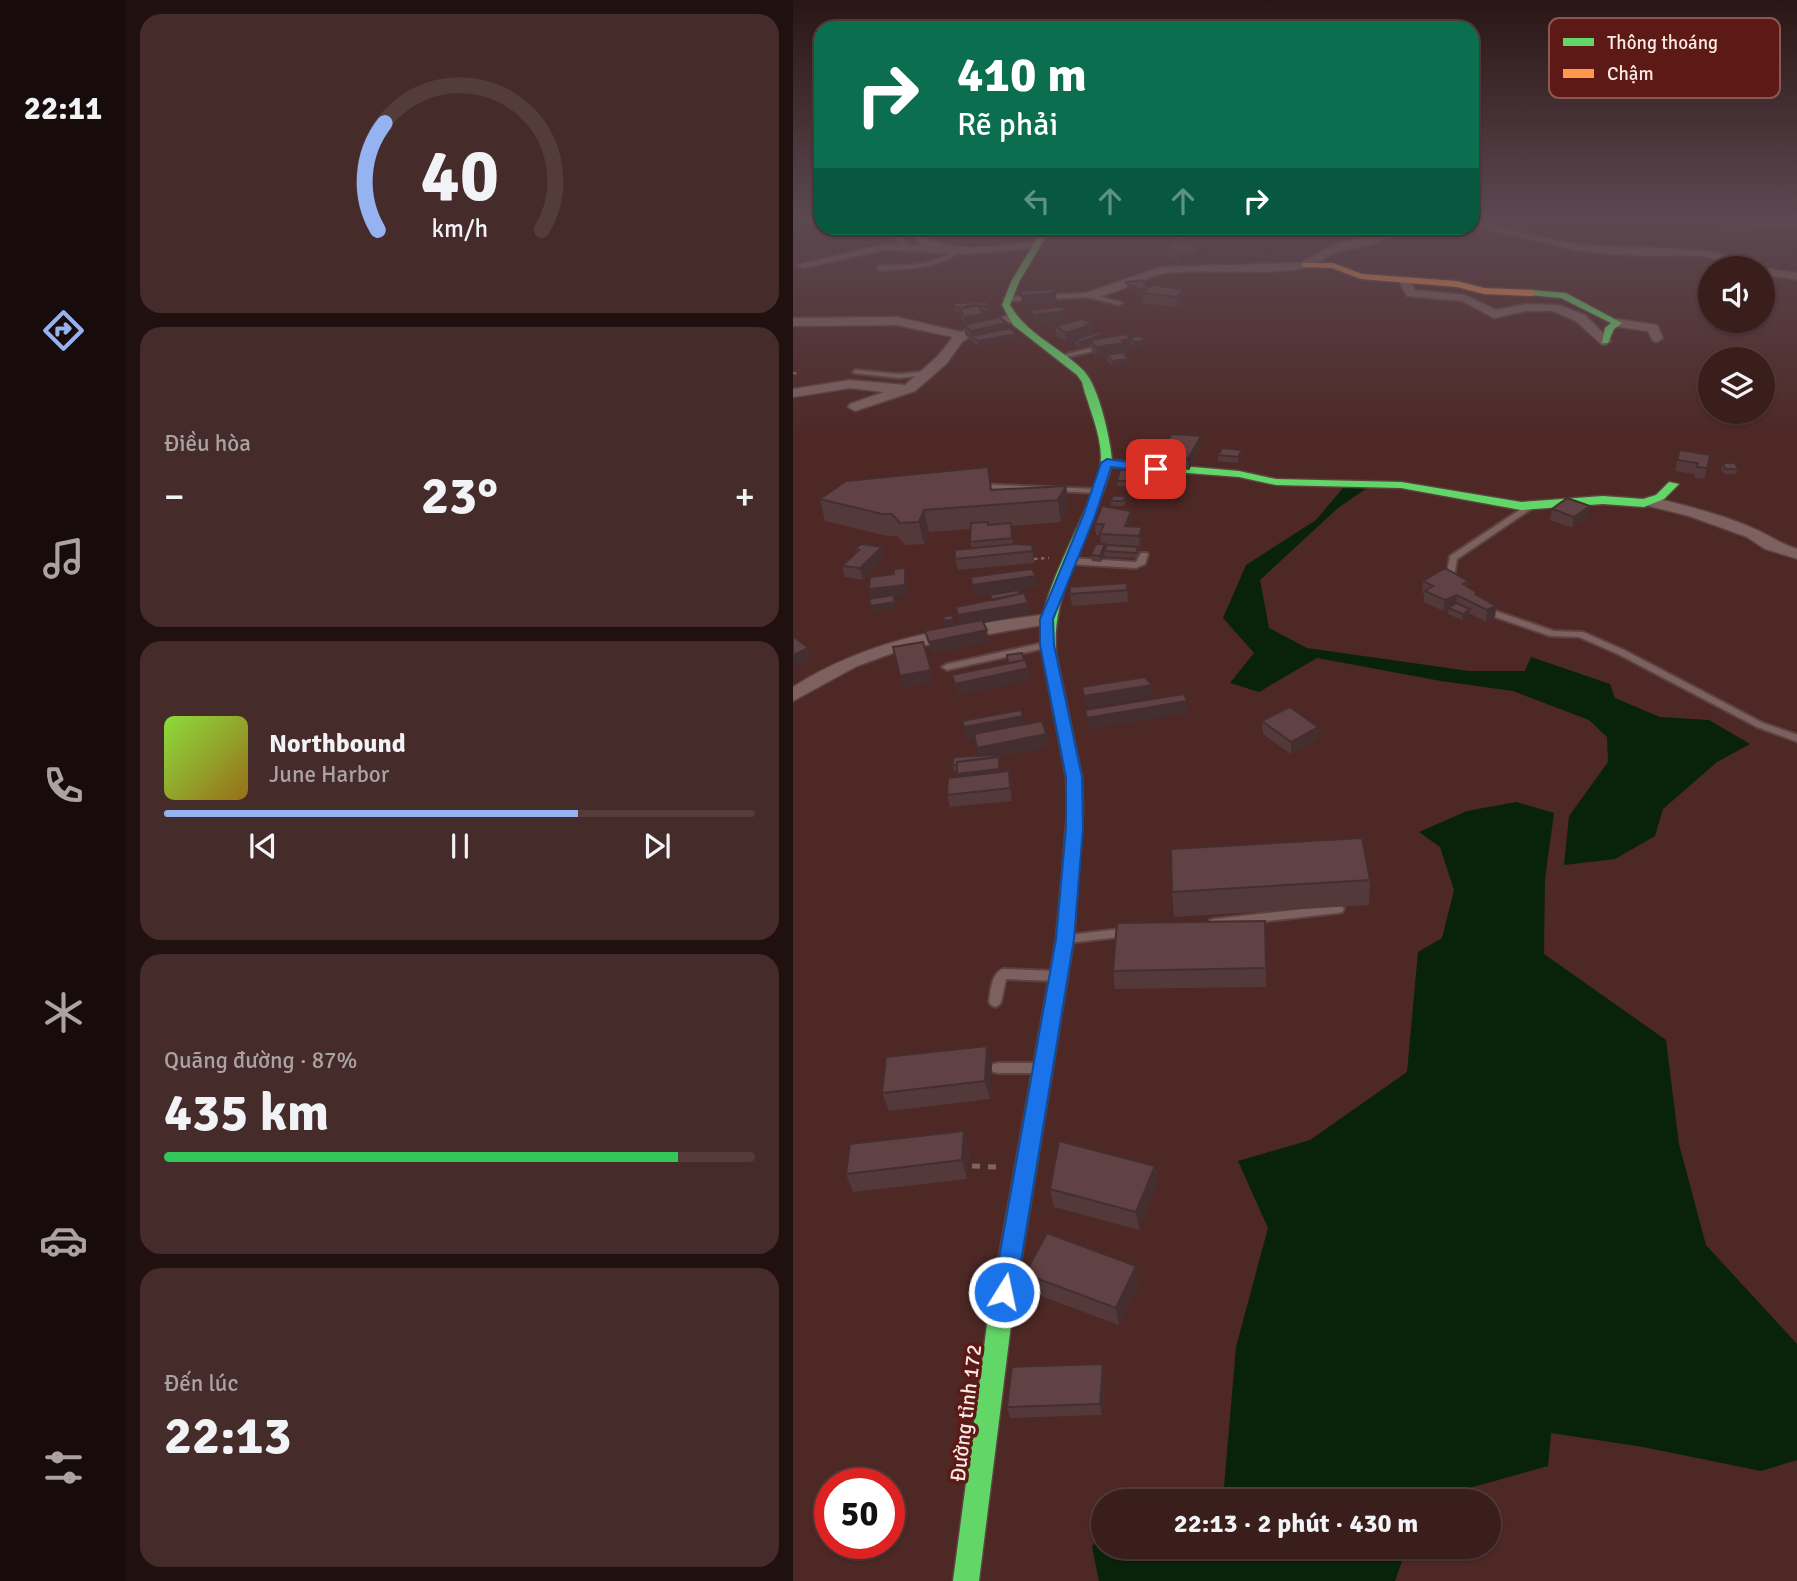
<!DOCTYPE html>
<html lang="vi">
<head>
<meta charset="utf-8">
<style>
	:root { --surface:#3a1e1c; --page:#452b29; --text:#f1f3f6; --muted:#aba2a3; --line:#543c3b; --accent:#95b2f1 }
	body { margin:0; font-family:Signika,sans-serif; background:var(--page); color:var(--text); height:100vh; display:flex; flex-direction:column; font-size:26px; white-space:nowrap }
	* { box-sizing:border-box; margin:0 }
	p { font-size:23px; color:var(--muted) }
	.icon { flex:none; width:38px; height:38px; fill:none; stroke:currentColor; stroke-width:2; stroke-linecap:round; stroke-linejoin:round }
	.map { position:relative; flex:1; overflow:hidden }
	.details { display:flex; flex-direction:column; gap:14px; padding:14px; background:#20100f; width:667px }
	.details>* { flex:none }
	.hud { position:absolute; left:21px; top:21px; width:665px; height:214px; border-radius:21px; box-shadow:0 2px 5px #0004,0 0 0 2px var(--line); background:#0b6e4f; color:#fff; overflow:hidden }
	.buttons { position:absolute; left:905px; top:256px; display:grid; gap:14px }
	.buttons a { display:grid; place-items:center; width:77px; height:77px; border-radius:50%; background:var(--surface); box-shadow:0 2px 5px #0004,0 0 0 2px var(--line); font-size:35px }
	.speed { position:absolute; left:21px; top:1468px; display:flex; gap:14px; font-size:35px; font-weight:700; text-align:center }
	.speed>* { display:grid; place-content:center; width:91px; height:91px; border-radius:50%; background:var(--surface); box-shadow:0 2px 5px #0004,0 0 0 2px var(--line); line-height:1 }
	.speed .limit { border:10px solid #d22; background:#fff; color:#111 }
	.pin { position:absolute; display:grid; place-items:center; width:60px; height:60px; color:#fff; margin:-30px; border-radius:14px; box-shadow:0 4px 10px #0006 }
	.me { position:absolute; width:77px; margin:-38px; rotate:10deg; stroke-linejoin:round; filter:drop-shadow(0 0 5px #0008) }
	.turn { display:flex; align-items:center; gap:24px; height:147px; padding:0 28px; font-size:32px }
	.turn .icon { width:91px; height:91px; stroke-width:2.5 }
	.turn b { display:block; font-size:49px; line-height:60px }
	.lanes { display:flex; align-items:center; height:66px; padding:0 28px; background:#0003; justify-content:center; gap:35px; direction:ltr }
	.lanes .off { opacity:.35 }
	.big { font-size:52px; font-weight:700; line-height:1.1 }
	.details .card { flex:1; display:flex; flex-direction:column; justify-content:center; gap:10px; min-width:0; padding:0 24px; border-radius:21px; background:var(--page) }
	.details .dial { align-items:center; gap:0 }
	.dial svg { height:182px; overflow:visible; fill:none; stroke:var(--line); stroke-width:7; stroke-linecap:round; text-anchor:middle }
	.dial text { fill:var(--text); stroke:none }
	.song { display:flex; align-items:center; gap:21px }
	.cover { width:84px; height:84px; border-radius:10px; background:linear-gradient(135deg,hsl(90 70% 55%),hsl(40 70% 35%)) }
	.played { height:7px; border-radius:4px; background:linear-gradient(90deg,var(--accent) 70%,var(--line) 70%) }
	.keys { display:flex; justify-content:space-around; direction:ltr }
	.heat { display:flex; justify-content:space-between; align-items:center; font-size:38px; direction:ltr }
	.charge { height:10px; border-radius:5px; background:linear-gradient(90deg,#34c759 87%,var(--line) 0) }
	.trip { position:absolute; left:298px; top:1489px; width:410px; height:70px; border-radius:35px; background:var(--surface); box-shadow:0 2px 5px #0004,0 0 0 2px var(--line); font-weight:700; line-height:70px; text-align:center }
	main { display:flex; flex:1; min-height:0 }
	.tabs { display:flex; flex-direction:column; width:126px; justify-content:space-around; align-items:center; background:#170c0b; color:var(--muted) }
	.tabs .icon { width:49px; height:49px }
	.tabs .selected { color:var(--accent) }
	.tabs b { font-size:32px; color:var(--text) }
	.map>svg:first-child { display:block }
</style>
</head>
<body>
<main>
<nav class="tabs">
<b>22:11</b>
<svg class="icon selected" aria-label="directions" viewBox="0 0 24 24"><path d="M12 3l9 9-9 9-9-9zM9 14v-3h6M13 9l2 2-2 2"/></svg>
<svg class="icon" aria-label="music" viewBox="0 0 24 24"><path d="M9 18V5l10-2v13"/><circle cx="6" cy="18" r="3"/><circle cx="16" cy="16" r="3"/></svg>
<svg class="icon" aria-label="phone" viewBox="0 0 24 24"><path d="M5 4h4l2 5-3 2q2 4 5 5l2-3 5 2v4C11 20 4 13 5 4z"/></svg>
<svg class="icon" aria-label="climate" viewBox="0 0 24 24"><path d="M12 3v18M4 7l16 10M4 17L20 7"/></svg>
<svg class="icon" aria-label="car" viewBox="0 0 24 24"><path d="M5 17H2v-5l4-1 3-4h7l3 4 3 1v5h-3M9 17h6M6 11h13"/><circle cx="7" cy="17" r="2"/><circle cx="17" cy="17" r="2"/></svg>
<svg class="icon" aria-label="filters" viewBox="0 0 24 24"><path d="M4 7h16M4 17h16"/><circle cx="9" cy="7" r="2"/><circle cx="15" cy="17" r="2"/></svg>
</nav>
<section class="details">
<div class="card dial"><svg viewBox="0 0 100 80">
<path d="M14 69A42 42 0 1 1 86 69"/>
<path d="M14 69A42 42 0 0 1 17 22" stroke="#95b2f1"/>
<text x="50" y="56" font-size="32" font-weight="700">40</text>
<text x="50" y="72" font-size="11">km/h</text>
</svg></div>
<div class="card"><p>Điều hòa</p>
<div class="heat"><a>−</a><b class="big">23°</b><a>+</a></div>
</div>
<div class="card">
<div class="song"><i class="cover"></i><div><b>Northbound</b><p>June Harbor</p></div></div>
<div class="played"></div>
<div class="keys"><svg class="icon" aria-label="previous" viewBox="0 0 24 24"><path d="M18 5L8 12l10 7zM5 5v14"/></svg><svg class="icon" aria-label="pause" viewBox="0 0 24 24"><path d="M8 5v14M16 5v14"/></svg><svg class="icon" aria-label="next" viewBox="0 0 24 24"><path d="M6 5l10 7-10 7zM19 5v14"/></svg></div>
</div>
<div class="card"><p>Quãng đường · 87%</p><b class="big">435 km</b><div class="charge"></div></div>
<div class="card"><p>Đến lúc</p><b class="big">22:13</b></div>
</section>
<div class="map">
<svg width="1005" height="1581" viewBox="0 0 1005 1581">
	<rect width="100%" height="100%" fill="#4d2825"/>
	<!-- water -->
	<path fill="#08230a" d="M550,488H574L545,508L467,580L476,628L514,648L676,671H732L738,657L817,684L822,698L867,717L916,720L957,744L924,762L870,809L862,836L822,859L771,865L776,816L815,762L814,737L796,720L720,691L648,681L524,658L466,692L437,683L461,653L430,618L453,565L523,520Z
		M723,802L761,813L752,879L751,954L873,1040L886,1144L913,1245L1004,1344V1460L968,1471L850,1447L758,1433L755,1466L630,1501H357L431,1487L443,1347L475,1228L445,1161L517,1140L614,1072L625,952L649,938L661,890L647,847L626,832L674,811Z
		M310,1529V1547H614L602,1581H306L299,1547Z"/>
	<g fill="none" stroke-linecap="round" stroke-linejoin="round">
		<!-- lane casing -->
		<g stroke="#5c4241" stroke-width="4">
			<path id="lane" d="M69,228L100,229L116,247L111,248L97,232L67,230Z
				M161,250L166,251C144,270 114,268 87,270L84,268L87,266C113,265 140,267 161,250Z
				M295,293L329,303L326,305L295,297L214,301L211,299L214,297Z
				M311,345L313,346V348L265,359L262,357Z
				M63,370L106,374L136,371L139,373L136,375L106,378L61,373L60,372Z
				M183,484L305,489L309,491L305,493L186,488L182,486Z
				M734,505H737L741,507L664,559L661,577L667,579V583C662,584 656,582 653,578L657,556Z
				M348,553H354L355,555L352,564L343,568L277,564L273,561L277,558L343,562Z
				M691,607L761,631L790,632L831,650L970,723L1005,735V742L964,727L825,654L786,637L757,636L688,612L687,610Z
				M254,642L257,643L259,645L257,647L154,670L149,667L154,664Z
				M545,905L549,906L551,909L549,912L545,913L421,927L417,926L415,923L417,920L421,919Z
				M335,928L339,929L341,932L339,935L335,936L275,943L271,942L269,939L271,936L275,935Z
				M210,969L263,971L267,973L269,976L267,979L263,981L213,979L208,1002L206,1005L202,1007L198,1005L196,1002C198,990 198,974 210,969Z
				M205,1063H244L249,1064L251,1068L249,1072L244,1073H205L200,1072L198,1068L200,1064Z"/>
		</g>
		<!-- street casing -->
		<g stroke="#5c4241" stroke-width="3">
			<path id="street" d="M0,217H13L0,221Z
				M951,218L1005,223V229L951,224L938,227L933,224Z
				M679,220C714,228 749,239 785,244C834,251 927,241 965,268H948L911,256L826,255L782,250L679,226Z
				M117,228H127L132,237C165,255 207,245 243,242L248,245L243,248L174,254L92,250L10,268L4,265L92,244L132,246L124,241Z
				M598,228H610C593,244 568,246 546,252C532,255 522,267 507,269C463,275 417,269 373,273C354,275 302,307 287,295L368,267L506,263C516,259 523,254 532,249C550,239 576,240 598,228Z
				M969,268H970L1005,273V280L970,274Z
				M607,278H615L622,290L672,295L703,310L733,304L766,305L792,315L818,341L812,345L808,344L783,321L760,311H733L701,318L669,301L614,296L605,280Z
				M218,314L222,315V321L180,335L169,342L154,363L122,391L62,411L55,407L57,404L91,392L57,388L0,397V389L57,380L112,385L144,357L160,337L104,325L0,326V318L104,317L168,332Z
				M824,319L864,325L870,338L864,342L860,341L855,331L820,326L818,323Z
				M858,497C894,506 931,515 964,530C979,537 988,544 1005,549V559L972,549L954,537L896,516L852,505L850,502Z
				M254,614L260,615L263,619L260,623L111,649L64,666L0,701V687C81,636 162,627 254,614Z"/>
		</g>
		<!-- fast casing -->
		<g stroke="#5c4241" stroke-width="3">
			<path id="fast" d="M250,228H258L226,282L217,305C234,335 267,347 291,371C306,387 317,438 319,460L446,471L483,479L608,482L728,502L810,496L850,499L863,495L876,482L886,484L871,499L851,507L810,504L728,510L608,488L483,485L446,477L318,467C302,530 258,586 263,653L261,656H251C231,611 298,516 307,467C312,441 295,407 289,382L284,375L220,325L209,305L218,282Z
				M739,290L773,293L829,323L821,329L815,343H809L812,328L818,323L768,298L736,295V291Z
				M278,857L284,859L286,863L281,939L219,1317L186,1581H160L195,1317L263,939L270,863L272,859Z"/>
		</g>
		<!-- slow casing -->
		<g stroke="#5c4241" stroke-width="3">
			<path id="slow" d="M509,263H540L569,274L664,281L691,288L739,290L743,293L739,296L691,294L664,287L568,279L539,268L509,267Z
				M256,649L263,653L289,777L290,810L286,863L284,867H272L270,863L274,810L273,777L249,653Z"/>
		</g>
		<!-- path-far1 -->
		<path stroke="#7d6563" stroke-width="2.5" stroke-dasharray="3.5 3.5" stroke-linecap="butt" d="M0,373L6,374
			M241,559L256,558"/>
		<!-- path -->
		<path stroke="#7d6563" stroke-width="5" stroke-dasharray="8 8" stroke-linecap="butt" d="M179,1166L203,1167"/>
		<!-- lane -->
		<use href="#lane" fill="#7d615f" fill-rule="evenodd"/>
		<!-- street -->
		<use href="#street" fill="#7d615f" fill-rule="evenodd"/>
		<!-- fast -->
		<use href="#fast" fill="#63d668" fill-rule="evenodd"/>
		<!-- slow -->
		<use href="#slow" fill="#ff974d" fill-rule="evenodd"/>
	</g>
	<!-- wall -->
	<path fill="#53393a" d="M929,223L955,228L941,231L928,227Z
		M267,228H302L300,230L267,229Z
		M345,228H376L352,233L345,230Z
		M380,231L404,239L399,245L409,260L387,264L373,253L372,244H380Z
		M48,233L90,241L53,247L50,242Z
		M333,282L355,288L391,289V298L384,307L350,303V293L345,294L342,289L335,290Z
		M195,302V310L188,311L191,314L192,320L215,329L223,339L185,346L172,335L171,325H172L168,317L167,312H162L161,307Z
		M299,322L300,332L296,334L310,338H337L352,341V346L341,347L338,342V348L332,349V352L330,353L336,364L319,366L314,360V355L304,357L298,350V343L287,347L282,344L281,340L274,342L263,336L262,326Z
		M408,447L396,470L371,468V465L370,467L351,465L350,459L369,455V450Z
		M449,450V455L445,463L425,461V455Z
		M917,455L911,479L902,478V474L882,471L884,460Z
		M930,463L945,469L943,474H931L928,469Z
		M346,470L347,476L344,487L324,486V481Z
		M362,479L360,493H347L346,487Z
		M273,486L276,507L268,522L219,526L220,545H239L241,563L165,570L162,559L179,549L177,542L178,529L136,532L131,544L112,545L104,536H94L32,521L27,499Z
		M318,501H333L331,506H318Z
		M797,506L795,517L779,528L757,520L759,509Z
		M338,511L339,522L337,526L350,538L347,547H345L346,552L343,558L312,557L311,552L308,562L299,561L298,555L308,544L307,535H303L302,524Z
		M89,547L91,558L70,580L52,577L49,566L63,553L62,549Z
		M243,576L245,587L225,590L237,614L191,623L196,642L139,654L132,631L153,627L150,617L161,619L162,625L167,624L163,607L198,600L197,595L223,590L182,597L178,577Z
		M630,581H675L674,587L683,592V595L703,606L702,617L693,622L676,613L669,620L655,614L656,609L650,611L631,602V594L629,592Z
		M334,583L335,602L279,606L277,594Z
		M469,721L525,727V739L498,754L470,734Z
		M232,724L253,734L255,747L205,756L208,772L219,783V801L157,807L154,795L165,776L164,771H161L159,765L185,756L182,738L173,740Z
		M577,880L576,905L381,917L379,892Z
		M472,921L473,987L322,989L320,971Z
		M194,1046L199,1064L197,1099L96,1111L89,1093Z
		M171,1131L176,1150L174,1179L60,1192L53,1174Z
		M362,1166L364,1184L346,1230L261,1207L257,1189Z
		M232,1274L346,1284L326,1325L237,1292Z
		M310,1364L312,1376L309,1415L217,1418L214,1407Z"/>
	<!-- shaded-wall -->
	<path fill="#442e30" d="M956,224L955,228L941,231L942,227Z
		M352,228H376L352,233Z
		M404,231V239L396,248V239Z
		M88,233L90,241L53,247L51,238Z
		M408,251L409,260L387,264L386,256Z
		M335,285H341L342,289L335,290Z
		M355,288V292L345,294L344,289Z
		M391,289V298L384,307V297Z
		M263,293L264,303L229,306L228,296Z
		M272,311L273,320L241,324L240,315Z
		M191,314L192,324L173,326L171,317Z
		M299,322L300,332L296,333V336L274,342L273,333Z
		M214,323L215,332L179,336L178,331Z
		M223,334V339L185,346V341Z
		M310,334V339L297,340L298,343L287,347L286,342Z
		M337,339L338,348L332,349V352L304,357L303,347Z
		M352,341V346L341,347V342Z
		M335,359L336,364L319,366V361Z
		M408,436V447L396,470L395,459Z
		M449,450V455L445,463V457Z
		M273,486L276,507L268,522L265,500Z
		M797,506L795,517L779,528L781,517Z
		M131,510L136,532L131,544L126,522Z
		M338,511L339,522L334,535L332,526Z
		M349,527L350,538L347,547L346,536Z
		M312,544V550L308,562L307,556Z
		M89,547L91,558L70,580L67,568Z
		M112,568L114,579L115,596L79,601L76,589Z
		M243,576L245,587L182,597L179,585Z
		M664,595L663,606L650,611L652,600Z
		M102,602L103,608L79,612L78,606Z
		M235,603L237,614L168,627L165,615Z
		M703,606L702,617L693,622L694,610Z
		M677,609L676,615L669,620L670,614Z
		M161,619L162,625L153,627L152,621Z
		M194,630L196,642L139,654L136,642Z
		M15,648L19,660L0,668V655Z
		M235,668L237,680L165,696L162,684Z
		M138,670L140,682L110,688L107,676Z
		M359,685L360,697L293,708L291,696Z
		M394,701L395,713L296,730L294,718Z
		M230,716L232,729L173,740L171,727Z
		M525,727V739L498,754V742Z
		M253,734L255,747L205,756L208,769L209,781L167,787L164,774L186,760L184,748Z
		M216,771L219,783V801L217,788Z
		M194,1046L199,1064L197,1099L192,1081Z
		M171,1131L176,1150L174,1179L169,1160Z
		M362,1166L364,1184L346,1230L343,1212Z
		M343,1266L346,1284L326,1325L323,1308Z
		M310,1364L312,1376L309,1415L307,1404Z"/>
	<!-- building -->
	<path fill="#614244" stroke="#442e30" stroke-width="2" d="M946,219L956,224L942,227L929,223Z
		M81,228H83L88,233L51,238L48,233Z
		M380,231H404L396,239L380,240Z
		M395,242L408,251L386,256L372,244Z
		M349,280L355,288L344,289L341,285H335L333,282Z
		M359,285L391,289L384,297L350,293Z
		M261,289L263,293L228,296L227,291Z
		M195,302L194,306H186L185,305L175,306L167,309V312L166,307H161L162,303Z
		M185,305L191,314L171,317L167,309Z
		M262,307H270L272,311L240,315L237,310Z
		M206,317L214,323L178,331L171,325Z
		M289,319L299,322L293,325L295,326L273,333L262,326Z
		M217,328L223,334L185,341L179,336Z
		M305,332L310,334L286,342L281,340Z
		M334,334L337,339L329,340L332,343L303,347L297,340Z
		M348,336L352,341L341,342L337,337Z
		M330,352L335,359L319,361L314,355Z
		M379,434L408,436L395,459L371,457L375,450H369Z
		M429,448L449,450L445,457L425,455Z
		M887,450L917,455L914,468L904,467L905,463L884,460Z
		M355,453L372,455L371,460L369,462L350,459Z
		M930,463H942L945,469H932Z
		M195,467L198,490L273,486L265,500L131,510L126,522L107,523L99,514H89L27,499L53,481Z
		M327,470H346L344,481H324Z
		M349,473H362L359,487H346Z
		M320,496H332L331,501H318Z
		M774,498L797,506L781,517L759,509Z
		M309,506L338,511L332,526L349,527L346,536L307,534L311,524H302Z
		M195,522V525L218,523L219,538L177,542L178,523Z
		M68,544L89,547L67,568L49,566L66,550L62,549Z
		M223,544L239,545L240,551L162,559V550Z
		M303,544H312L307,556L298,555Z
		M314,545L345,547L343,553L311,551Z
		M112,568V585L76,589L77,577L101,574V569Z
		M652,568L675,581L670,584L683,592L682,594L703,606L694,610L664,595L652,600L632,591L640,586L630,581Z
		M239,569L243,576L179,585L178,577Z
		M334,583V590L277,594V587Z
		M225,590L226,594L201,600H199L197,595Z
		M231,593L235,603L165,615L163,607Z
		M100,595L102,602L78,606L76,599Z
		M663,603L677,609L670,614L656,608Z
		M158,615L161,619L152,621L150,617Z
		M189,620L194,630L136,642L132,631Z
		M0,636L15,648L0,655Z
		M130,642L138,670L107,676L100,647Z
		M229,653L231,660L215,663L214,655Z
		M232,660L235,668L162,684L159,675Z
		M352,677L359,685L291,696L289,687Z
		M391,694L394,701L294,718L292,710Z
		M497,707L525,727L498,742L469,721Z
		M228,710L230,716L171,727L169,721Z
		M249,721L253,734L184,748L181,734Z
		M205,755L204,757L164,762V765H159L161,757Z
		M206,757V769L164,774V762Z
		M216,771L217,788L154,795L155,778Z
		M569,838L577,880L379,892L378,849Z
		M472,921L473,968L320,971L324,923Z
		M194,1046L192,1081L89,1093L93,1057Z
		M171,1131L169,1160L53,1174L57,1144Z
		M266,1141L362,1166L343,1212L257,1189Z
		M254,1233L343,1266L323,1308L232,1274Z
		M310,1364L307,1404L214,1407L219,1367Z"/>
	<!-- sky -->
	<linearGradient id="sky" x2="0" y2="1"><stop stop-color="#2a1614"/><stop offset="0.5" stop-color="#5c4851"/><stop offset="1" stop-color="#5c4851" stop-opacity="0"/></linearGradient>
	<rect width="1005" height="438" fill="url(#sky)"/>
	<!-- route -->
	<path fill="#1a73e8" stroke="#114b97" stroke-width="2" d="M314,459L363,466L369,469L363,472L318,467L302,516L260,619L261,645L289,777L290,828L281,939L223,1292L220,1300L211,1303L203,1300L200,1292L263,939L273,828V777L247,645V619L290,516L308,463Z"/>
	<g text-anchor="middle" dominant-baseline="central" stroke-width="7" stroke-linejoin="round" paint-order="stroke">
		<!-- street labels -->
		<g font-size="21" fill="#fae8e5" stroke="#5d1915">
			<text transform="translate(173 1413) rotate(-83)">Đường tỉnh 172</text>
		</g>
	</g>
	<!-- legend -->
	<rect x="756" y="18" width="231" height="80" rx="10" fill="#5d1915" stroke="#8c5753" stroke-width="2"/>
	<rect x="770" y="38" width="31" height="8" fill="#63d668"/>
	<rect x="770" y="69" width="31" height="9" fill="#ff974d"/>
	<g font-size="19" fill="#fae8e5">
		<text x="814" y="49">Thông thoáng</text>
		<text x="814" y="80">Chậm</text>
	</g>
</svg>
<div class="buttons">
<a><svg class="icon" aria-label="sound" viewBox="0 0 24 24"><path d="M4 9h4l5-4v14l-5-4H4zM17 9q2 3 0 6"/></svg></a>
<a><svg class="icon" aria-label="layers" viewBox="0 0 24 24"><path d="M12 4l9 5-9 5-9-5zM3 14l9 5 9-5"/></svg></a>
</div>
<div class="speed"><div class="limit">50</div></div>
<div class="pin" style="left:363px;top:469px;background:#d93025"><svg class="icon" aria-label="arrive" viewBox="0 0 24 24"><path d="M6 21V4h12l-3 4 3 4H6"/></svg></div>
<svg class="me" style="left:211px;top:1292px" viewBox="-20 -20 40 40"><circle r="17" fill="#1a73e8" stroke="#fff" stroke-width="3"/><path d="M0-11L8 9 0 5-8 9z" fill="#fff"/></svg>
<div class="trip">22:13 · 2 phút · 430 m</div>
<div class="hud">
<div class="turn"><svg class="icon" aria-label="right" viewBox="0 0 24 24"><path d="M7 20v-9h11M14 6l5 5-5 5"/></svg><div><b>410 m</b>Rẽ phải</div></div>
<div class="lanes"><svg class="icon off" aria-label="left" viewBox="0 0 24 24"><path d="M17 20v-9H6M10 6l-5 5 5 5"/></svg><svg class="icon off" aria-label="ahead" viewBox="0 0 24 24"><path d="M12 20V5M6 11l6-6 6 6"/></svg><svg class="icon off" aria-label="ahead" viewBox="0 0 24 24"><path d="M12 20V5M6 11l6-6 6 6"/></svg><svg class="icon" aria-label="right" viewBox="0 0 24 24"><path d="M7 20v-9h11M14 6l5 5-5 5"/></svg></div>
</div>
</div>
</main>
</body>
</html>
